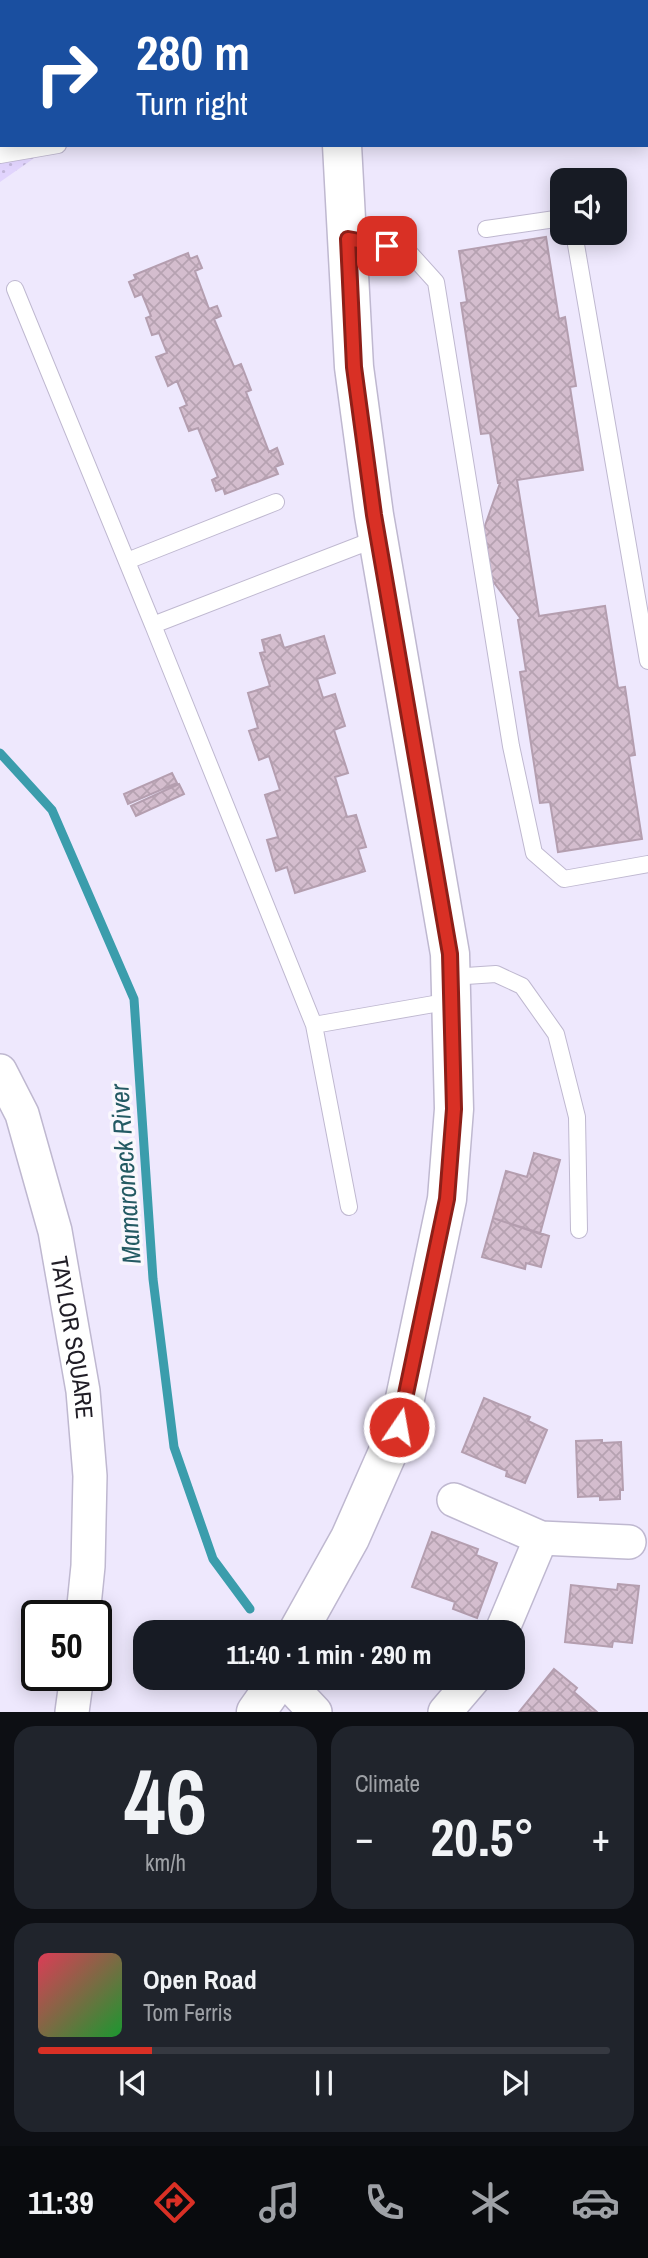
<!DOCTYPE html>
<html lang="en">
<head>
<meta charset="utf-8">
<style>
	:root { --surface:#171b24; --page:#20242c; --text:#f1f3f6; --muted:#9ea1a6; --line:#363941; --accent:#d93025 }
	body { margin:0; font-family:"Archivo Narrow",sans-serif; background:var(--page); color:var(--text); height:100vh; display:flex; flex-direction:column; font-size:26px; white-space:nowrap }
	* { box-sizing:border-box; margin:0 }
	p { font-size:23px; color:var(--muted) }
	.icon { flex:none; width:38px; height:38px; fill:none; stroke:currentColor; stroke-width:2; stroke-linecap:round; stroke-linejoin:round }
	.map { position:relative; height:1712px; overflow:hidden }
	.sheet { display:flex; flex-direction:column; gap:14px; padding:14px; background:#0d0f14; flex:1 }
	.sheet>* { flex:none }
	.guide { position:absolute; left:0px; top:0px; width:649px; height:147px; box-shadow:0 4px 18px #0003; background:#1a4fa0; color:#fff; overflow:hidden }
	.controls { position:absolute; left:550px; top:168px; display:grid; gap:14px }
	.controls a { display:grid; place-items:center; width:77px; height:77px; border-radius:14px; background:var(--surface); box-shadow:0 4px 18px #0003; font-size:35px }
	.speed { position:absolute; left:21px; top:1600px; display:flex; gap:14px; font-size:35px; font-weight:700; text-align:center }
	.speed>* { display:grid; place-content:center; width:91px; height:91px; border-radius:50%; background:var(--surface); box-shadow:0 4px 18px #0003; line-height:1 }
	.speed .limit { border:4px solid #111; border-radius:10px; background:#fff; color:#111 }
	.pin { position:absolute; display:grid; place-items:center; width:60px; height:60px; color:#fff; margin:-30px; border-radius:14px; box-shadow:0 4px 10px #0006 }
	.me { position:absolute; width:77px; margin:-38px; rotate:12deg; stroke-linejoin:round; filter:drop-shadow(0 0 5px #0008) }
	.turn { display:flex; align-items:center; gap:24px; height:147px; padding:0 21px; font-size:32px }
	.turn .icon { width:91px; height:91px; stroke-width:2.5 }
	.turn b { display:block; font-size:49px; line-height:60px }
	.big { font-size:52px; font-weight:800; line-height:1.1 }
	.sheet .tile { flex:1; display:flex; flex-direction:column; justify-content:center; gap:10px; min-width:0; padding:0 24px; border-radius:21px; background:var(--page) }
	.sheet .dial { align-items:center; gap:0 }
	.dial b { font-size:91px; line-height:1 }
	.song { display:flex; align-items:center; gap:21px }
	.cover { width:84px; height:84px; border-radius:10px; background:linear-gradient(135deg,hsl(350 70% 55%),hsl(130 70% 35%)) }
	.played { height:7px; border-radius:4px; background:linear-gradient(90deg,var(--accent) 20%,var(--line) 20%) }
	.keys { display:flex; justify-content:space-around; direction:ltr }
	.heat { display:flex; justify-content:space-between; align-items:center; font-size:38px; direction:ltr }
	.sheet .tiles { flex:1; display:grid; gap:14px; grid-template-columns:1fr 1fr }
	.tile:last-child { grid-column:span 2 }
	.trip { position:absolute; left:133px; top:1620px; width:392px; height:70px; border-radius:21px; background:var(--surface); box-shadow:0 4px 18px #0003; font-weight:800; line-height:70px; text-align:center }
	.dock { display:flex; height:112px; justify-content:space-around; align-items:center; background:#090b0e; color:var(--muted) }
	.dock .icon { width:49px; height:49px }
	.dock .current { color:var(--accent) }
	.dock b { font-size:32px; color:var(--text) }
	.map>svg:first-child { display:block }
</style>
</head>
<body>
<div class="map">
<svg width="648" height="1712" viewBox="0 0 648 1712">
	<defs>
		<pattern id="park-dots" width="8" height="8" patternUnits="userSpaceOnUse" patternTransform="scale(1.75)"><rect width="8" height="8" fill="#e1d4fd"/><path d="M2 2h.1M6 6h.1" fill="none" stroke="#c1b6d9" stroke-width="1.8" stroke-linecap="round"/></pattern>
		<pattern id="building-cross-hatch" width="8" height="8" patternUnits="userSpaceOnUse" patternTransform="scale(1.75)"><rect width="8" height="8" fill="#d4bdce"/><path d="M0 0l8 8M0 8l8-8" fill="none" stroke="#b6a2b1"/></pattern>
	</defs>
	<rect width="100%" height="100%" fill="#eee8fd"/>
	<!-- park -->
	<path fill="url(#park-dots)" d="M0,0H314L2,2V145H53L0,182Z"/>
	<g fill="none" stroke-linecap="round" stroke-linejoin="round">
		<!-- stream -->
		<path stroke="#3b9dac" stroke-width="9" d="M0,753L52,810L134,999L153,1279L174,1447L213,1559L250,1609"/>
	</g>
	<!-- building -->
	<path fill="url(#building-cross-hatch)" stroke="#b49eaf" stroke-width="2" d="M546,237L559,319L565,317L576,386L570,387L583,470L517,480L539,616L605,606L618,688L625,687L635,755L629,756L642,839L558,852L550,802L540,803L520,672L526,671L518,620L521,619L487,573L481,537L500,483H498L490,433L481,434L461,303L467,302L459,251Z
		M188,253L190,259L197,256L202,268L195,271L209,309L217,306L221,316L214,319L234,367L241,364L251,390L246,392L269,452L277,448L283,464L275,467L278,474L225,494L223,488L216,491L212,480L218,477L198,428L189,431L180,408L187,405L177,381L168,386L156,357L167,353L159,333L152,335L146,318L151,316L142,294L135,297L129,282L136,279L134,275Z
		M280,635L284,648L324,636L335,673L317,679L323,698L335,694L345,726L334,730L348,773L335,777L347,817L356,815L366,847L358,849L365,871L295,893L287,867L276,871L267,840L278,837L265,795L280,790L269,756L259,760L249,731L258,728L248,693L270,686L260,653L265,652L262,640Z
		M172,773L177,783L128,804L124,794Z
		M179,784L184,794L136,816L131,806Z
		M534,1153L560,1160L540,1234L493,1218L506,1171L527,1177Z
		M493,1218L549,1236L541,1267L526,1263L525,1269L482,1257Z
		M484,1398L530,1417L528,1421L547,1430L525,1483L506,1476L507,1471L462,1452Z
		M602,1440V1443L621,1442L623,1490H620V1499L600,1500V1496L578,1497L576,1441Z
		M432,1532L478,1549L476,1555L497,1563L477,1618L453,1609L455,1602L412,1587Z
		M618,1584L639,1586L632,1643L613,1641L612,1647L565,1642L571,1585L617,1590Z
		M554,1669L577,1688L574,1692L597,1712H519Z"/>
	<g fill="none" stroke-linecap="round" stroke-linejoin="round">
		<!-- service casing -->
		<g stroke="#bfb8d0" stroke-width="18">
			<path id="service" d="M155,0L156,2
				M0,155L58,145
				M486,229L562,218
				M574,233L648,661
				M348,239L407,250L436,282L511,746L534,853L564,879L648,864
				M15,289L153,625L378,538
				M127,561L276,502
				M153,625L314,1025L349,1207
				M451,977L496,974L522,986L556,1034L577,1117L579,1230
				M314,1025L451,1001"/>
		</g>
		<!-- minor casing -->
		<g stroke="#bfb8d0" stroke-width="36">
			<g id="minor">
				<path id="s1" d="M0,1071L22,1114L55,1231L83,1391L90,1476L88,1566L83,1615"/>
				<path d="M454,1500L541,1538L629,1542"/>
				<path d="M501,1633L541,1538"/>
				<path d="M283,1678L315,1712"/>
				<path d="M72,1712L77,1675"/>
				<path d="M445,1712L474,1678"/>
			</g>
		</g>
		<!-- secondary casing -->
		<g stroke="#bfb8d0" stroke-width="41">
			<path id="secondary" d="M347,2V0
				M297,1633L350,1538L399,1427L447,1199L454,1109L450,954L374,515L354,367L342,145
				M256,1712L280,1678"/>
		</g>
		<!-- service -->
		<use href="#service" stroke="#fff" stroke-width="16"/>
		<!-- minor -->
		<use href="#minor" stroke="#fff" stroke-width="33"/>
		<!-- secondary -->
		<use href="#secondary" stroke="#fff" stroke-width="38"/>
	</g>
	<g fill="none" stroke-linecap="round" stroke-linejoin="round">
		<!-- route casing -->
		<g stroke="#8d1f18" stroke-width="18">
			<path id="route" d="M387,246L348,239L354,367L374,515L450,954L454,1109L447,1199L399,1427"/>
		</g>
		<!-- route -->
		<use href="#route" stroke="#d93025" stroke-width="12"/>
	</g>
	<g text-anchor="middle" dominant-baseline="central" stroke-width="7" stroke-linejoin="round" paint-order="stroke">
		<!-- street labels -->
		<g font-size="24" fill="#201d26" stroke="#faf8fd">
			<text stroke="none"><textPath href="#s1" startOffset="278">TAYLOR SQUARE</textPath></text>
		</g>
		<!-- water labels -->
		<g font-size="26" font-style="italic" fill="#245a63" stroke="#faf8fd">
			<text transform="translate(125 1174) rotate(-94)">Mamaroneck River</text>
		</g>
	</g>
</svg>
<div class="controls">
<a><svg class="icon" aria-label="sound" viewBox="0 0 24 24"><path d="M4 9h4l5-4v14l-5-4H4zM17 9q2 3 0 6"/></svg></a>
</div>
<div class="speed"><div class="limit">50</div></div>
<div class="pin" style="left:387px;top:246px;background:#d93025"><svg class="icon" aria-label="arrive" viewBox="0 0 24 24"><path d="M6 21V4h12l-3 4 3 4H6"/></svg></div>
<svg class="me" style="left:399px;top:1427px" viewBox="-20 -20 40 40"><circle r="17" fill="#d93025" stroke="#fff" stroke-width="3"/><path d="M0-11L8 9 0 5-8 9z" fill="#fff"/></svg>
<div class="trip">11:40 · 1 min · 290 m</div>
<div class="guide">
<div class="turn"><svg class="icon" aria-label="right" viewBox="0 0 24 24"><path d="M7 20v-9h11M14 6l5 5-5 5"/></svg><div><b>280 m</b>Turn right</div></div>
</div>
</div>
<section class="sheet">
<div class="tiles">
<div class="tile dial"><b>46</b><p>km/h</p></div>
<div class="tile"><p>Climate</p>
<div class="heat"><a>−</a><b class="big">20.5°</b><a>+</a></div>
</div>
<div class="tile">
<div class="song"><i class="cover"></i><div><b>Open Road</b><p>Tom Ferris</p></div></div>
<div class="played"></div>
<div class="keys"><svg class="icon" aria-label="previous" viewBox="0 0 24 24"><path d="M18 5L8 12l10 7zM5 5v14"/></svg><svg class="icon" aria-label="pause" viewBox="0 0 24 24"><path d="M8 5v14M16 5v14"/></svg><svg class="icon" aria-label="next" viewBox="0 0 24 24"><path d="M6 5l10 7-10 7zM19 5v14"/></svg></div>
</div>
</div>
</section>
<nav class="dock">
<b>11:39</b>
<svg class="icon current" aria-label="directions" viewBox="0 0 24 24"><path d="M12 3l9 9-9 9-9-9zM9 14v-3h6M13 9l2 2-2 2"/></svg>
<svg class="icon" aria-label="music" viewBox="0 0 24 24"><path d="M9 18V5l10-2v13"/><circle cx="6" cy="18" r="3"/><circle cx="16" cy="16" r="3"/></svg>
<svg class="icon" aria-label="phone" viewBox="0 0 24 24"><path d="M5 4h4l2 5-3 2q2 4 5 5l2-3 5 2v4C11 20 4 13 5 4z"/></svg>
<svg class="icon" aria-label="climate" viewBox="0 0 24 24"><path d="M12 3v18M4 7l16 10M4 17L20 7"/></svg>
<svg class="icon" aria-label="car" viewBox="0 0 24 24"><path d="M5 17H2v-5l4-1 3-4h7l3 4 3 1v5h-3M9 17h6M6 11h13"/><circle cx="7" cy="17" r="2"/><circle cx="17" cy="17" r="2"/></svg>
</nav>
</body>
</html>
